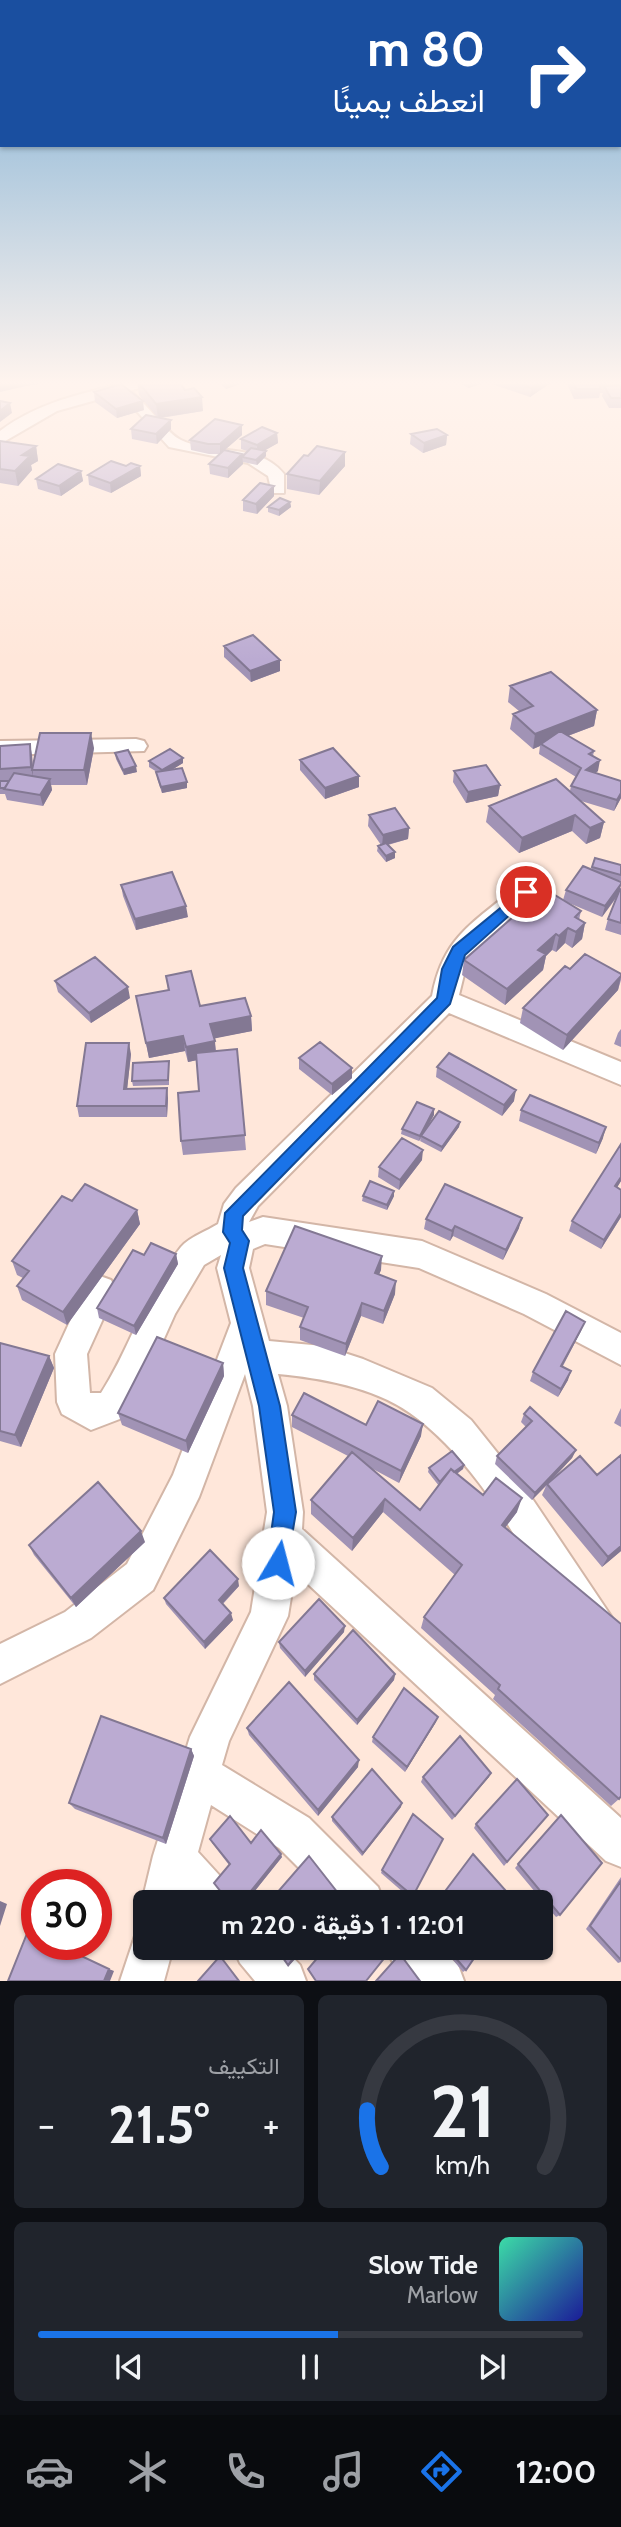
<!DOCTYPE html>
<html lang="ar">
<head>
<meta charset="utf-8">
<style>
	:root { --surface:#171b24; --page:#20242c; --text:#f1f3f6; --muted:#9ea1a6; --line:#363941; --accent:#1a73e8 }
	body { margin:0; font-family:Cabin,Vazirmatn,sans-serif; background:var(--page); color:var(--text); direction:rtl; height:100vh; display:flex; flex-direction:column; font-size:26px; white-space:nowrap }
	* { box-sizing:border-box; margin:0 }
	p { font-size:23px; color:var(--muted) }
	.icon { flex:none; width:38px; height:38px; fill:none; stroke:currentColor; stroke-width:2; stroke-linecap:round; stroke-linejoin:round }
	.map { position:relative; height:1981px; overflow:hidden; direction:ltr }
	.drawer { display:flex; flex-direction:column; gap:14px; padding:14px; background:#0d0f14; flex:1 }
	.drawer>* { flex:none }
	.banner { position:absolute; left:0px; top:0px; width:621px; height:147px; box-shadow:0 2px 5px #0004; direction:rtl; background:#1a4fa0; color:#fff; overflow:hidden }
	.speed { position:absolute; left:21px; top:1869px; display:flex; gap:14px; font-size:35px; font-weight:700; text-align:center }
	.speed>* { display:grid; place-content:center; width:91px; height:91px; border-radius:50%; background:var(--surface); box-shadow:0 2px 5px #0004; line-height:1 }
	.speed .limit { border:10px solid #d22; background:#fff; color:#111 }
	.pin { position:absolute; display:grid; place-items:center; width:60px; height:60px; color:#fff; margin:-30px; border:4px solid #fff; border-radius:50%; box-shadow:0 2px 7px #0007 }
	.me { position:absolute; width:77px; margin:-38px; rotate:8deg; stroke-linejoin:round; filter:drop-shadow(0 0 5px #0008) }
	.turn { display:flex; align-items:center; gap:24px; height:147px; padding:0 21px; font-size:32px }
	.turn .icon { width:91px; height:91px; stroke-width:2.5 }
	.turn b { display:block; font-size:49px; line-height:60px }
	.big { font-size:52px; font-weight:700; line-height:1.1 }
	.drawer .widget { flex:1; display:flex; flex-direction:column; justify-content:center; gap:10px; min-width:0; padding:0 24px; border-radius:10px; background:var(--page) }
	.drawer .dial { align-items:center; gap:0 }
	.dial svg { height:182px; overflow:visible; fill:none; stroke:var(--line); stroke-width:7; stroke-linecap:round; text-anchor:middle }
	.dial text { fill:var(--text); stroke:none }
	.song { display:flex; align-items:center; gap:21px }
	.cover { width:84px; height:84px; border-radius:10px; background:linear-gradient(135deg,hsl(160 70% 55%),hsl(240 70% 35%)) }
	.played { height:7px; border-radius:4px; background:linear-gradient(90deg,var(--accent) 55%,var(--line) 55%) }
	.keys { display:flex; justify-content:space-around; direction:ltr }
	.heat { display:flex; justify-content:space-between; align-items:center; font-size:38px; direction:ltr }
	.drawer .tiles { flex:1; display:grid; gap:14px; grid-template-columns:1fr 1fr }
	.widget:last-child { grid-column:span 2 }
	.trip { position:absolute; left:133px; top:1890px; width:420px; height:70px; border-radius:10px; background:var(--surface); box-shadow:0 2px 5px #0004; font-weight:700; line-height:70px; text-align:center; direction:rtl }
	.menu { display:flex; height:112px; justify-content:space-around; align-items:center; background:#090b0e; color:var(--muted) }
	.menu .icon { width:49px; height:49px }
	.menu .active { color:var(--accent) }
	.menu b { font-size:32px; color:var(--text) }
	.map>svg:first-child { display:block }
</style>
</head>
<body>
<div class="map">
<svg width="621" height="1981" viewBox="0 0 621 1981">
	<rect width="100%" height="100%" fill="#ffe7da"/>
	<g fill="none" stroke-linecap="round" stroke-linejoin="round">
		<!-- minor casing -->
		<g stroke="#d3b6a7" stroke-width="4">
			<path id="minor" d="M129,382H157L130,391C147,403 167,434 181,440C215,456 258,442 284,474V493H272L268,476L248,463L169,447L132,406L114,395L57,411L0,444V431C38,402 84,393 129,382Z
				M136,739L144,741L147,746L144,751L0,755V741Z
				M526,883L535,886L538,892L535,898L468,958L459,995L621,1062V1085L449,1013L258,1206L249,1222L263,1217L422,1241L546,1294L621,1333V1365L524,1314L419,1268L265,1244L253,1249L249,1268L269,1341L323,1346L363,1359L432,1388L471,1420L523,1485L621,1631V1678C591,1666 576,1633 559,1607C516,1540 476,1460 410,1413C373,1387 321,1378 278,1374L287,1406L303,1512L302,1529L621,1818V1867L606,1861L295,1572L288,1616L229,1741L222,1765L309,1818L378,1887L384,1902H333L279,1848L211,1805L198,1852L230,1887L236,1902H145V1911L142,1902L153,1856L190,1737L251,1612L267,1512L253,1406L245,1374L199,1497L153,1590L91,1638L0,1684V1644L65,1612L127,1564L173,1475L231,1323L217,1268L221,1255L204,1265L175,1314L140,1392L125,1417L91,1430L62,1414L57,1402L55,1354L89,1280L100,1276L111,1280L116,1290L87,1354L90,1393H101C131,1347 146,1290 181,1247C189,1237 207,1231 218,1224L224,1204L236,1188L432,996C443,936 474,923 517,886Z
				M145,1929V1948H173L164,1981H120L136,1933Z
				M233,1948H284L300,1965L306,1981H255L240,1963Z
				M386,1948H439L458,1965L464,1981H410L393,1963Z"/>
		</g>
		<!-- minor -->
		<use href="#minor" fill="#fff" fill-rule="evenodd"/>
	</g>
	<!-- wall -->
	<path fill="#a193b5" d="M137,382H179L203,411L161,418L171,420V429L157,444L132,439L131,429L157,417L139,395Z
		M218,382H246L226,389Z
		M458,382H487L468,388Z
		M492,382H552L530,397L492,384Z
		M569,382H604L605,386L621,385V408H609L602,396L603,393H600L599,398L574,399L568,386Z
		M94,392L144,410L117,418L95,402Z
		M242,425V435L225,450L242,454V456L247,451L241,449V439L277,433L278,443L265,450L266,456L257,465L243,462V464L228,478L210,474L209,464L220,454H209L191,450L190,440Z
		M411,434L447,435L446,445L423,453L410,444Z
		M0,441L36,446L38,461L31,465L32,470L18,486L0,483Z
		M140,466L141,476L111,493L89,485L88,475Z
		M345,466L319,495L287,489V474Z
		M81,471L83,481L61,496L38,489L36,479Z
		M274,496L257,514L243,511V500Z
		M290,502L291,507L279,516L268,512V507Z
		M224,646L280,671L251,682L224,657Z
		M510,686L597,710L594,726L568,736L594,751L593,756L598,771L595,773L621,781V798L614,811L581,801L604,822L600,838L586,844L572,831L519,853L486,822L489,806L570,791L571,786L576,777L539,754L540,746L533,749L510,729L513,714L519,711L508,702Z
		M0,746L32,755L33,767L94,748L87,785H51L52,790L43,806L7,800L5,794H0V781H9L10,780L0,781Z
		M115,753L137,772L124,775L116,759Z
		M183,758V763L173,769L187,782V788L162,793L157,778V772L149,767V761Z
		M300,760L359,776V787L325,799L300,770Z
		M454,771L500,785L498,796L466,803L453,782Z
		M369,815L409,828L408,839L388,845L395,858L386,862L377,851L378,846L381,845L368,826Z
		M595,858L621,865V881L616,880L621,882L620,890H621V935L605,930L608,919L617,897L602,917L564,901L581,911L579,920L585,923L582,939L572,948L565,943L556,952L552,950L546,956L543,970L505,1005L462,975L464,960L563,900L566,890L591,870Z
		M121,885L188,917L136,930L123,896Z
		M570,969L621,974V980L618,990L563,1050L520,1023L523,1008Z
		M166,976L200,1006L251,1016L252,1031L214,1038L216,1051L237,1049L246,1150L183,1155L181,1141L199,1091L197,1060L188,1062L185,1051L149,1058L136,996L168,990Z
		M55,981L130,998L91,1023L58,992Z
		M621,1029V1047L614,1044L618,1033Z
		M131,1054L127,1089L168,1098L167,1117H79L77,1106Z
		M299,1058L352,1078L332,1095L299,1069Z
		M169,1061V1085L133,1086L132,1081Z
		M437,1067L514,1101L502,1116L436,1077Z
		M521,1110L603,1138L596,1154L519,1121Z
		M434,1115L426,1129L460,1122L459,1127L441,1152L420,1141L421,1139L419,1141L401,1134L402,1129Z
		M621,1144V1181L617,1187L621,1190V1217L601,1249L569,1231L572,1221Z
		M422,1160L399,1190L378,1177L379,1167Z
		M394,1191V1196L387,1210L362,1201L363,1196Z
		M72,1201L137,1210L140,1224L67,1325L22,1300L17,1286L23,1278L17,1275L12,1261Z
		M426,1219L519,1228L503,1260L453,1236L450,1241L424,1229Z
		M176,1254L178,1264L136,1335L99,1318L97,1308L144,1255Z
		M381,1270L379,1274L395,1294L383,1324L361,1316L345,1356L300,1340V1327L304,1318L266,1305V1291Z
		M581,1331L563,1366L568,1380L558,1397L530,1381L533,1372Z
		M0,1343L49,1356L54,1368L21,1447L0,1441Z
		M223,1363L224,1376L188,1453L122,1425L118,1413Z
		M621,1408V1427L614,1423Z
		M524,1414L576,1450L572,1458L551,1481L621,1551L602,1567L542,1495L546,1486L532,1500L495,1464L497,1456L526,1427L521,1422Z
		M292,1415L366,1425L421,1436L399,1483L371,1468L420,1510L439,1486L428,1472L429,1468L464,1465L463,1469L457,1474L483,1495L517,1512L505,1528L619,1799L611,1806L493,1699L495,1695L421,1628L424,1617L455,1575L383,1512L352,1551L311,1514V1500L348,1456L292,1427Z
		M145,1542L76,1607L34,1555L29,1545Z
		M239,1586L223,1604L233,1620L205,1649L166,1604L164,1598Z
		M344,1632L305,1677L280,1648L279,1642Z
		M314,1674H395L394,1680L357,1725L314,1680Z
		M436,1722L405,1772L372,1742L373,1737Z
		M247,1728L358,1767L318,1816L249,1735Z
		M191,1749L194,1756L166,1844L75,1809L69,1803Z
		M423,1777H489L452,1820L421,1782Z
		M401,1807L362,1856L332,1821V1817Z
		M548,1815L504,1866L474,1828L476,1824Z
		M561,1815L560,1915L556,1917L515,1868Z
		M210,1839L251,1843L282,1857L246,1902H228L214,1883L229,1865L212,1843Z
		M443,1839L411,1899L381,1873L382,1870Z
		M621,1877V1962L618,1963L586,1929Z
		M443,1948H481L466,1970L463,1972Z"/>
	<!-- shaded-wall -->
	<path fill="#837893" d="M0,382H26V386L0,392Z
		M26,382H38V384L26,386Z
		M225,382H246L226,389Z
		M468,382H487L468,388Z
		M539,382H552L530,397L531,388Z
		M202,397L203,411L158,418L156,404Z
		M143,401L144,410L117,418L116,409Z
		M10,403L12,413L0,422V411Z
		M171,420V429L157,444L156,434Z
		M242,425V435L220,454V444Z
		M277,433L278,443L257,455V445Z
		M447,435L446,445L423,453L424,443Z
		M36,446L38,461L31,465L32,470L18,486L15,471L22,455Z
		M266,451V456L257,465L256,460Z
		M345,452V466L319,495L320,481Z
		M242,454L243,464L228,478V468Z
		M140,466L141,476L111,493L110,483Z
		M81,471L83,481L61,496L59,486Z
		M274,486V496L257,514L256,504Z
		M290,502L291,507L279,516V510Z
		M280,660V671L251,682L250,671Z
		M597,710L594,726L543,745L541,744L540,746L533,749L535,734Z
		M91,733L94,748L87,785L84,770Z
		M30,744L32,755L33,777L31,767Z
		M183,758V763L162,776V770Z
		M600,760L598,771L583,781L586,770Z
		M136,766L137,772L124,775L123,770Z
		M359,776V787L325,799V788Z
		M50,779L52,790L43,806L40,795Z
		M187,782V788L162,793L161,787Z
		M500,785L498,796L466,803L468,792Z
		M621,793V798L614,811L617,800Z
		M575,815L572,831L519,853L522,838Z
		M604,822L600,838L586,844L590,828Z
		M409,828L408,839L382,846L383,835Z
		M395,852V858L386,862V856Z
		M621,884L619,893L602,917L605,906Z
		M186,906L188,917L136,930L135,919Z
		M585,923L582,939L572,948L576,932Z
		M568,928L565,943L556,952L559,936Z
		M556,934L552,950L546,956L543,970L505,1005L507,989L538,950Z
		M621,976L618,990L563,1050L567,1035Z
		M128,987L130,998L91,1023L89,1013Z
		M251,1016L252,1031L212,1039L210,1024Z
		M183,1036L185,1051L149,1058L146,1043Z
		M215,1041L216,1056L188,1062L186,1047Z
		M129,1043L131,1054L126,1099L124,1089Z
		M352,1068V1078L332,1095V1084Z
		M167,1088L168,1098L167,1117L166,1106Z
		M516,1090L514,1101L502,1116L504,1105Z
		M434,1109V1115L422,1136H421L419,1141L420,1136Z
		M460,1122L459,1127L441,1152L442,1147Z
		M606,1127L603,1138L596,1154L599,1143Z
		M423,1150L422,1160L399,1190L400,1180Z
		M621,1177V1181L612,1196L615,1186Z
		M394,1191V1196L387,1210V1205Z
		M137,1210L140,1224L67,1325L63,1312Z
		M621,1213V1217L601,1249L604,1240Z
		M522,1218L519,1228L503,1260L506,1250Z
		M455,1226L453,1236L450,1241L452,1231Z
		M176,1254L178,1264L136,1335L134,1326Z
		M382,1256L381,1270L374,1286L375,1273Z
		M396,1281L395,1294L383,1324L384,1311Z
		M362,1303L361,1316L345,1356L346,1344Z
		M585,1322L581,1331L558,1374L561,1366Z
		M49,1356L54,1368L21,1447L15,1435Z
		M223,1363L224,1376L188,1453L186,1441Z
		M571,1371L568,1380L558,1397L561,1389Z
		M423,1424L421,1436L399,1483L401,1471Z
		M576,1450L572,1458L532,1500L535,1493Z
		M464,1465L463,1469L439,1486L440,1482Z
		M522,1498L517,1512L497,1538L502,1525Z
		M385,1499L383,1512L352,1551L353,1538Z
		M141,1531L145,1542L76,1607L71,1598Z
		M621,1546V1551L602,1567L608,1557Z
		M238,1579L239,1586L220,1606L219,1600Z
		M231,1613L233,1620L205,1649L204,1642Z
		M345,1626L344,1632L305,1677V1671Z
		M395,1674L394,1680L357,1725V1720Z
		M438,1717L436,1722L405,1772L407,1767Z
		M191,1749L194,1756L166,1844L163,1838Z
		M359,1760L358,1767L318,1816V1810Z
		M491,1773L489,1777L452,1820L455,1816Z
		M402,1803L401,1807L362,1856L363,1853Z
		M281,1854L282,1857L246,1902H242Z
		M0,1901L7,1904L0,1926Z
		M302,1948H305L288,1967V1965Z
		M109,1969L114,1971L110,1981H104Z"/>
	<!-- building -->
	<path fill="#bbabd2" stroke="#837893" stroke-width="2" d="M138,382H179L185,390L194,388L202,397L156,404Z
		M516,382H539L531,388Z
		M573,382H604L605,384H599L601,389H576Z
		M121,384L143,401L116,409L94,392Z
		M621,385V398H611L604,386Z
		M0,401L10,403L0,411Z
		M146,415L171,420L156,434L131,429Z
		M215,419L242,425L220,444H208L190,440Z
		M262,427L277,433L257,445L241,439Z
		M437,429L447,435L424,443L411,434Z
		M0,441L36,446L22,455L30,456L15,471L0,469Z
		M317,446L345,452L320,481L287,474L304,455L308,456Z
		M251,448L266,451L256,460L242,457Z
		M224,450L242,454L228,468L209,464Z
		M111,461L126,466L131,463L140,466L110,483L88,475Z
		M58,464L81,471L59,486L36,479Z
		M260,483L274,486L256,504L243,500Z
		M280,498L290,502L279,510L268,507Z
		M253,635L280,660L250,671L224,646Z
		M551,672L597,710L535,734L513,714L533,706L510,686Z
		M560,731L594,751L589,754L600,760L586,770L621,781V793L617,800L571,786L581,768L541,744Z
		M40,733H91L84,770H32Z
		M30,744L31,767L0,769V746Z
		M333,748L359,776L325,788L300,760Z
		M170,749L183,758L162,770L149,761Z
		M128,750L136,766L123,770L115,753Z
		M486,765L500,785L468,792L454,771Z
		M182,768L187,782L161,787L156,772Z
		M14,773L50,779L40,795L4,789Z
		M556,779L604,822L590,828L575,815L522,838L489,806Z
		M0,781H9L5,788H0Z
		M395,808L409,828L383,835L369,815Z
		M386,843L395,852L386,856L378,846Z
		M595,858L621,865V875L592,867Z
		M583,866L621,882V884L605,906L566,890Z
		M172,872L186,906L135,919L121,885Z
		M545,889L581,911L575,917L585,923L576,932L568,928L559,936L556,934L538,950L546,954L507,989L464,960Z
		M620,889L621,890V923L608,919Z
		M585,954L621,974V976L567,1035L523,1008L565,966L570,969Z
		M95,957L128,987L89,1013L55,981Z
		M191,971L200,1006L245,998L251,1016L210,1024L215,1041L186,1047L183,1036L146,1043L136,996L169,990L166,976Z
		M320,1042L352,1068L332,1084L299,1058Z
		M86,1043H129L124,1089L167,1088L166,1106H77Z
		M237,1049L245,1135L181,1141L178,1093L199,1091L196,1053Z
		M449,1053L516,1090L504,1105L437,1067Z
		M169,1061L168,1080L132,1081L133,1063Z
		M530,1095L606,1127L599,1143L521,1110Z
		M417,1102L434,1109L420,1136L402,1129Z
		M439,1111L460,1122L442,1147L421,1136Z
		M402,1138L423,1150L400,1180L379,1167Z
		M621,1144V1177L615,1186L621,1190V1213L604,1240L572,1221Z
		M370,1181L394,1191L387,1205L363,1196Z
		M85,1184L137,1210L63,1312L17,1286L29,1271L12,1261L62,1196L72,1201Z
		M445,1184L522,1218L506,1250L455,1226L452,1231L426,1219Z
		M295,1226L382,1256L375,1273L396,1281L384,1311L362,1303L346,1344L300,1327L308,1307L266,1291Z
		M151,1243L176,1254L134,1326L97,1308L133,1250L144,1255Z
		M566,1311L585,1322L561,1366L571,1371L561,1389L533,1372Z
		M157,1337L223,1363L186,1441L118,1413Z
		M0,1343L49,1356L15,1435L0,1431Z
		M304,1393L366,1425L378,1401L423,1424L401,1471L292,1415Z
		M530,1407L576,1450L535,1493L497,1456L532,1421L524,1414Z
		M452,1451L464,1465L454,1472L451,1469L440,1482L429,1468Z
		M352,1452L420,1510L451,1469L483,1495L496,1478L522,1498L502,1525L621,1624V1796L619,1799L498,1689L500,1685L424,1617L462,1565L385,1499L353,1538L311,1500Z
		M621,1455V1546L608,1557L547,1484L580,1456L597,1475Z
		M98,1482L141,1531L71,1598L29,1545Z
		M210,1550L238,1579L219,1600L231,1613L204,1642L164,1598Z
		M319,1599L345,1626L305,1671L279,1642Z
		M353,1630L395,1674L357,1720L314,1674Z
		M289,1682L359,1760L318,1810L247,1728Z
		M404,1688L438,1717L407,1767L373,1737Z
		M101,1716L191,1749L163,1838L69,1803Z
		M460,1736L491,1773L455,1816L423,1777Z
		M372,1769L402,1803L363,1853L332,1817Z
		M517,1779L548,1815L507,1862L476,1824Z
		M413,1814L443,1839L413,1896L382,1870Z
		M561,1815L602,1863L560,1915L518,1864Z
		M230,1816L251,1843L261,1830L281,1854L242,1902H229L214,1883L230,1864L210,1839Z
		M473,1854L515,1901V1902H437Z
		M309,1856L345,1902H269Z
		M621,1881V1960L590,1926Z
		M28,1931L37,1935V1944H56L109,1969L104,1981H8Z
		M276,1948H302L288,1965Z
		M325,1948H380L386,1956L366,1981H316L308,1969L325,1949Z
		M447,1948H481L466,1970Z
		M400,1954L420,1981H376Z
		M220,1956L239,1981H198Z"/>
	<!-- sky -->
	<linearGradient id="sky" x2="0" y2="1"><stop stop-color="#78acd3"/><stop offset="0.58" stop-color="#fff4ee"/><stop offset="1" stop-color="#fff4ee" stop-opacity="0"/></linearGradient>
	<rect width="621" height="660" fill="url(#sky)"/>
	<!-- route -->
	<path fill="#1a73e8" stroke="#114b97" stroke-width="2" d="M526,887L531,889V896L465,955L450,1004L243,1216L242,1230L249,1241L243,1268L280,1406L296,1512L286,1571L278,1574L270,1571L267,1563L274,1512L259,1406L224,1268L230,1243L223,1232L225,1213L437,998L442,969L453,947Z"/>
</svg>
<div class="speed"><div class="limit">30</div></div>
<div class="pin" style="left:526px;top:892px;background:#d93025"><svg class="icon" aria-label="arrive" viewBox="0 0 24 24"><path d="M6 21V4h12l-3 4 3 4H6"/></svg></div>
<svg class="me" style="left:278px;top:1563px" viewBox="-20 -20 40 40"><circle r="19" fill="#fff"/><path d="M0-13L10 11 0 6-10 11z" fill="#1a73e8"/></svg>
<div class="trip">12:01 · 1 دقيقة · 220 m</div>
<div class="banner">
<div class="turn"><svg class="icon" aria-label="right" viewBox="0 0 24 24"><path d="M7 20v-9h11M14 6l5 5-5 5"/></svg><div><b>80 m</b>انعطف يمينًا</div></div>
</div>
</div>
<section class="drawer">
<div class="tiles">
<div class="widget dial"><svg viewBox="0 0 100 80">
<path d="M14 69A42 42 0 1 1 86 69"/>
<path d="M14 69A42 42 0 0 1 8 44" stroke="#1a73e8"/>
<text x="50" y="56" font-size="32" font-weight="700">21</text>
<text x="50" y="72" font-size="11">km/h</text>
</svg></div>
<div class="widget"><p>التكييف</p>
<div class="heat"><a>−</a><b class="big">21.5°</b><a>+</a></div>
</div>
<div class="widget">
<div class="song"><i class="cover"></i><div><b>Slow Tide</b><p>Marlow</p></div></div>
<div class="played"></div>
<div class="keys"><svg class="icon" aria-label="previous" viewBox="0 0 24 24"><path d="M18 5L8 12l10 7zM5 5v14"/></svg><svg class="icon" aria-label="pause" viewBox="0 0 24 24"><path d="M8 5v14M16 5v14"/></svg><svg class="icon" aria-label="next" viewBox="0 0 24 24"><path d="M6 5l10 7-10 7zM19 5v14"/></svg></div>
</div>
</div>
</section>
<nav class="menu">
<b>12:00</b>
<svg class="icon active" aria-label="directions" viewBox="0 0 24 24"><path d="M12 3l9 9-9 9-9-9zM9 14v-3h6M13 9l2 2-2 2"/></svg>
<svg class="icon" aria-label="music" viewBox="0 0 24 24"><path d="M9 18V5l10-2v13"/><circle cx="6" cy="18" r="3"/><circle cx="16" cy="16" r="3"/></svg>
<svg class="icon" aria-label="phone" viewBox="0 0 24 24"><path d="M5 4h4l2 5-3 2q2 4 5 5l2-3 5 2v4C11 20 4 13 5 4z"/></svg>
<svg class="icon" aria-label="climate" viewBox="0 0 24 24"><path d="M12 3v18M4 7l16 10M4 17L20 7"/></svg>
<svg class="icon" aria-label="car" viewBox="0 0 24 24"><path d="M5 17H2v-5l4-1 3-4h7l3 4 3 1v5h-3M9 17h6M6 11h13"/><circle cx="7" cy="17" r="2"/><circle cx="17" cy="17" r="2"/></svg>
</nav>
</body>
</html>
